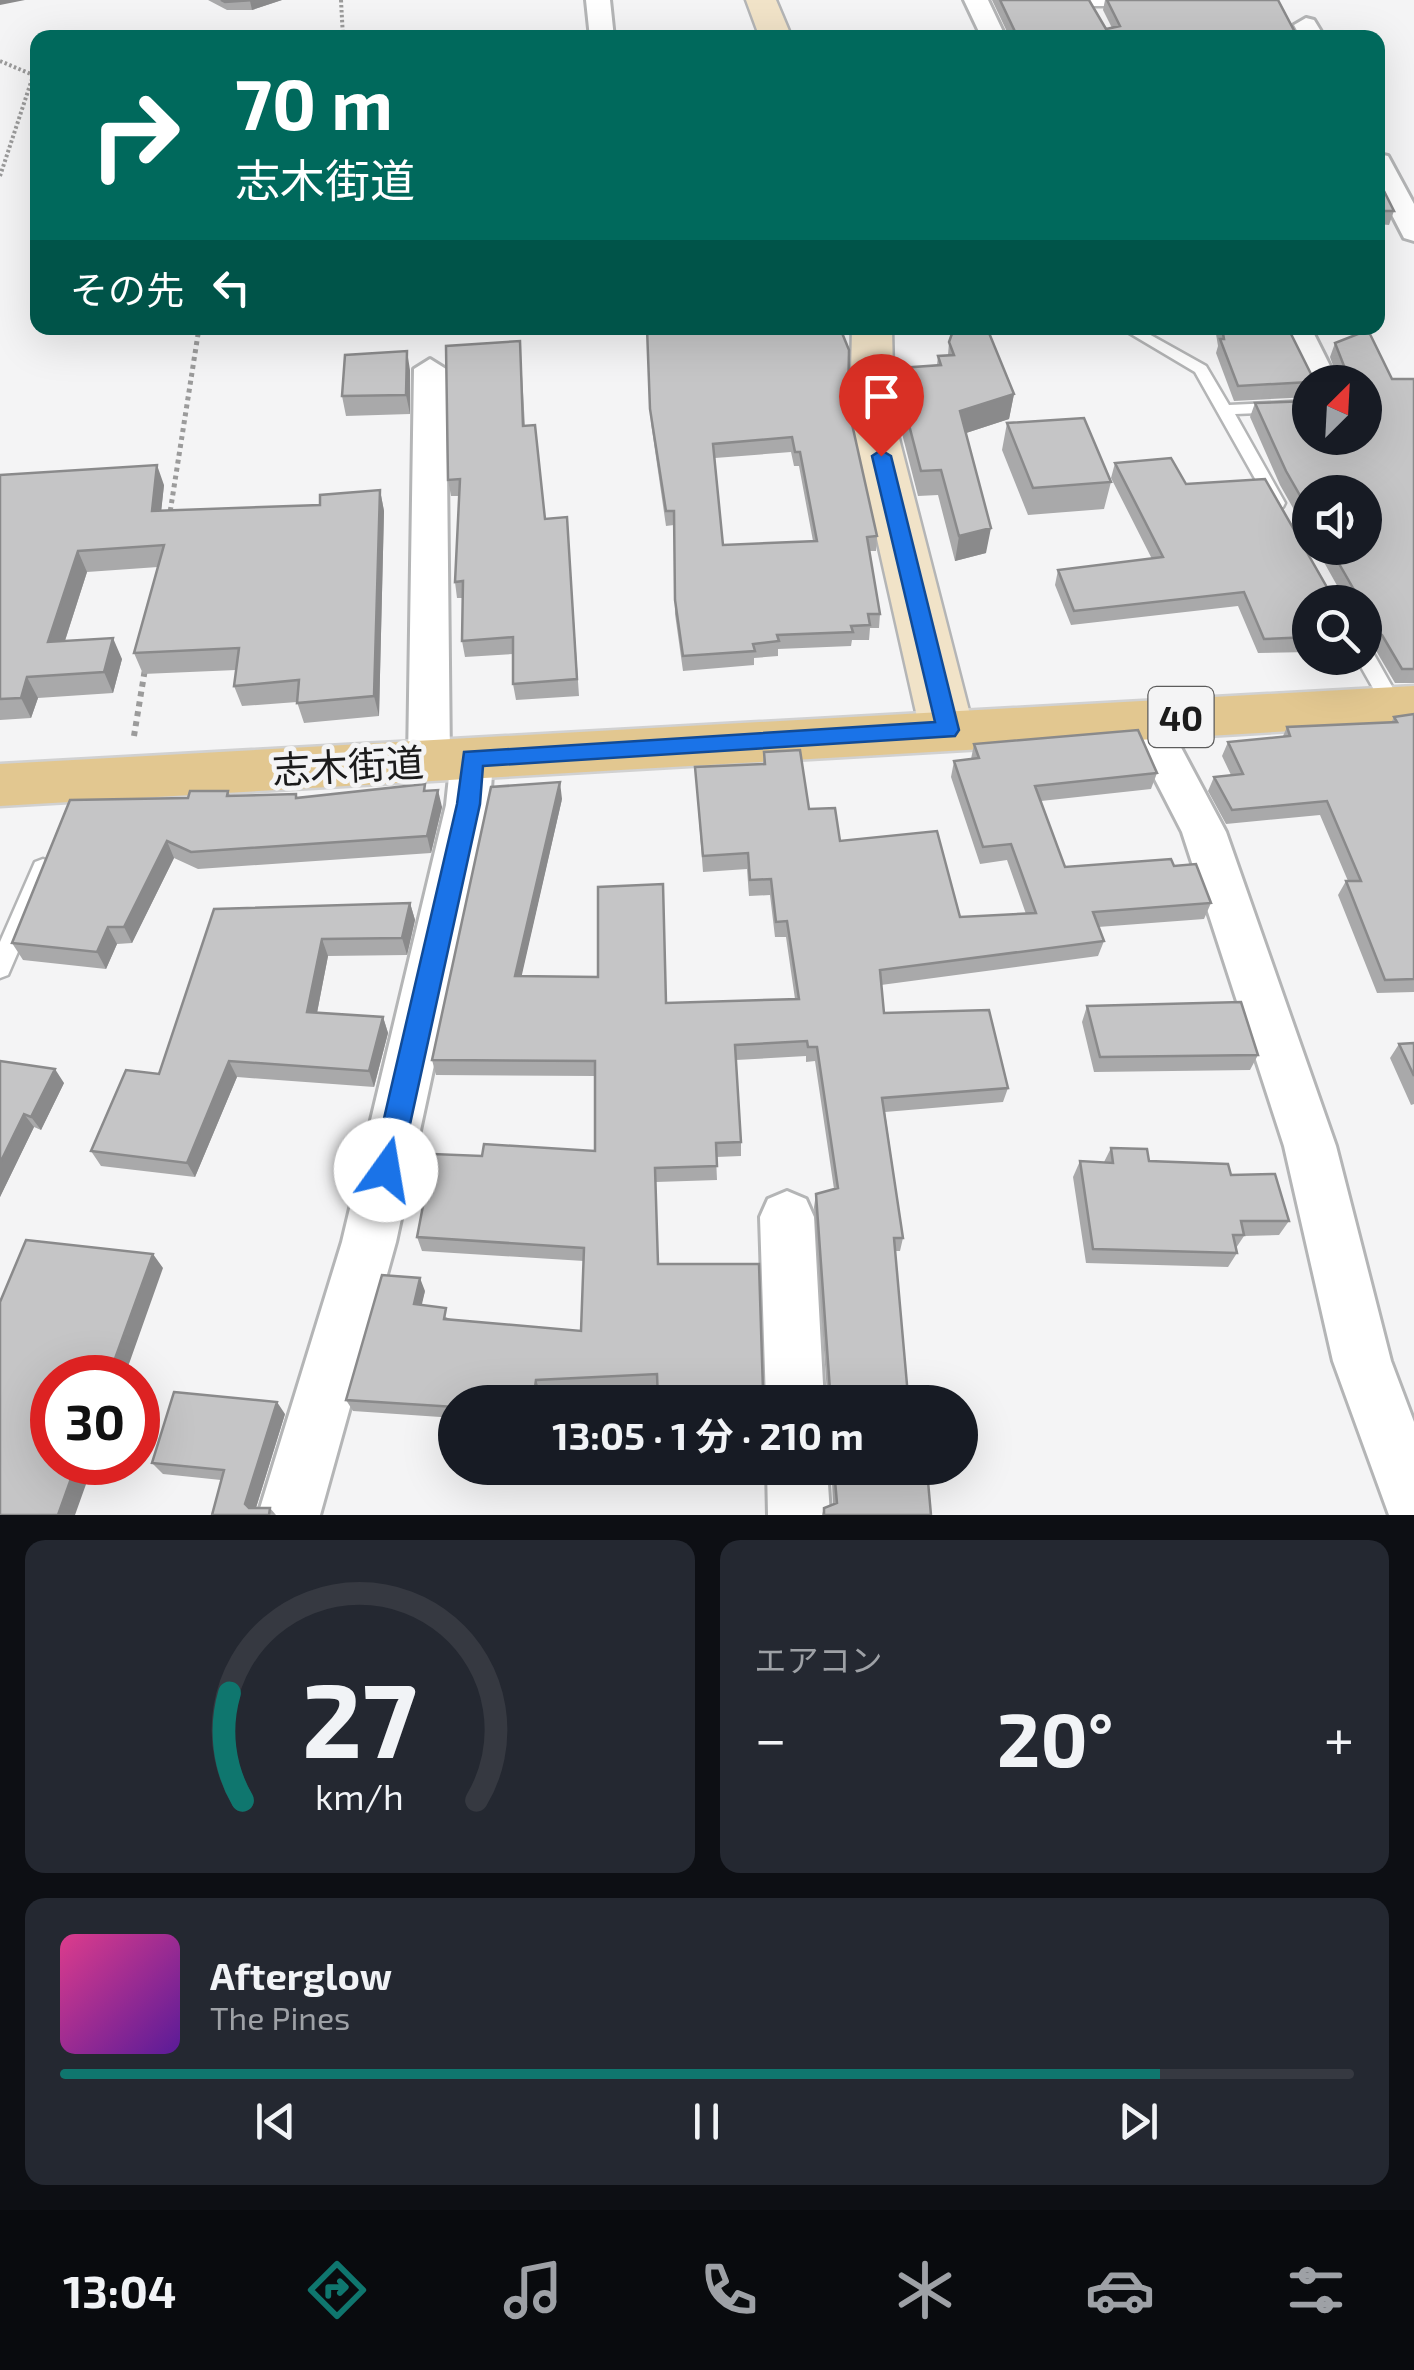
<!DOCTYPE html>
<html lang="ja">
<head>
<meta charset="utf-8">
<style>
	:root { --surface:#171b24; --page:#242831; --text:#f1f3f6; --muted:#9ea1a6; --line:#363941; --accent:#0f766e }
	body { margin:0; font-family:"Exo 2","Noto Sans JP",sans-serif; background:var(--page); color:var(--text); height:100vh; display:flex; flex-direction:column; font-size:38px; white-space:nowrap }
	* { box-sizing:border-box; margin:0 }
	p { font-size:32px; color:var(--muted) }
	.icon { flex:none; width:55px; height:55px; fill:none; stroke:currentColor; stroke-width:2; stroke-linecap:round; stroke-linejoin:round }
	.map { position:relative; height:1515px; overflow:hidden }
	.drawer { display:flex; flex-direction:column; gap:25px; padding:25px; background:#0d0f14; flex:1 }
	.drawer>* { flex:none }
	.guide { position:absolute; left:30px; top:30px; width:1355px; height:305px; border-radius:20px; box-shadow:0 10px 40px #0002; background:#00695c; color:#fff; overflow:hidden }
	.needle { width:65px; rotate:24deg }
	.tools { position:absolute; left:1292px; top:365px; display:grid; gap:20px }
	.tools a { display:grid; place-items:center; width:90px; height:90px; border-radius:50%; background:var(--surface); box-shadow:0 10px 40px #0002; font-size:50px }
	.speed { position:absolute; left:30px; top:1355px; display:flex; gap:20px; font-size:50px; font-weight:700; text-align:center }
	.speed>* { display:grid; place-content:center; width:130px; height:130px; border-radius:50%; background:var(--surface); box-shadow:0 10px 40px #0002; line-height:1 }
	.speed .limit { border:15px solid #d22; background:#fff; color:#111 }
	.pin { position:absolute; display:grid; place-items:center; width:85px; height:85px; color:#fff; margin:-102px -42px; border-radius:50% 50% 50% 0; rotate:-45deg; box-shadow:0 0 10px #0007 }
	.pin .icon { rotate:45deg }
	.me { position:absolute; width:110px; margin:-55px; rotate:13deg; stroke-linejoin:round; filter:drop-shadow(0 0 8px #0008) }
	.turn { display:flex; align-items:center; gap:35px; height:210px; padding:0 40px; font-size:45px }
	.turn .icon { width:130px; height:130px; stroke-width:2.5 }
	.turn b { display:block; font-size:70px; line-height:85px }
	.then { display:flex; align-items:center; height:95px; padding:0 40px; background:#0003; gap:20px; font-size:38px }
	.big { font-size:75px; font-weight:700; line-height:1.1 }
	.drawer .widget { flex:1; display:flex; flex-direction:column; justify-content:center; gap:15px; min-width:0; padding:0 35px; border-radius:20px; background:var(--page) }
	.drawer .dial { align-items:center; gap:0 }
	.dial svg { height:260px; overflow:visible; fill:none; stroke:var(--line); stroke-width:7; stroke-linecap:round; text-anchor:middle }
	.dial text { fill:var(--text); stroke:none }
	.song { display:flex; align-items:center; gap:30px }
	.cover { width:120px; height:120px; border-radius:15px; background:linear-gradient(135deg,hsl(330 70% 55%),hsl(270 70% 35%)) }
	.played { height:10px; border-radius:5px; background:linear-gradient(90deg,var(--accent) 85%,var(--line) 85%) }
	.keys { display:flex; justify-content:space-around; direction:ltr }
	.heat { display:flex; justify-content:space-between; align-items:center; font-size:55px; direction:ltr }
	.drawer .tiles { flex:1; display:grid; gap:25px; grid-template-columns:1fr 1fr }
	.widget:last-child { grid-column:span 2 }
	.trip { position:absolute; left:438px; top:1385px; width:540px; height:100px; border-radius:50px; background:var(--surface); box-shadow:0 10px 40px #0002; font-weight:700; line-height:100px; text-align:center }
	.dock { display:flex; height:160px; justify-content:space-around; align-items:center; background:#090b0e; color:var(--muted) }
	.dock .icon { width:70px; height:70px }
	.dock .selected { color:var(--accent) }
	.dock b { font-size:45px; color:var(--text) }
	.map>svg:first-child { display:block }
</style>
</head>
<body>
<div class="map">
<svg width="1414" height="1515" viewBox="0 0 1414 1515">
	<rect width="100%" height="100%" fill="#f4f4f5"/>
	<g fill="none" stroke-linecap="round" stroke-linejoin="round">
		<!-- lane casing -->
		<g stroke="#b4b5b6" stroke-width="5">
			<path id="lane" d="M1088,0H1133L1138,3L1132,6H1089L1083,3Z
				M1121,328H1138L1206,366L1229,405L1310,401V411L1235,414L1285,503L1283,507H1271L1195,372Z
				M1365,649L1372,651L1403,706L1400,711L1393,713L1386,711L1356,658H1365Z
				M43,859L51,862L54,868L8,975L0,978V942L35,862Z"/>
		</g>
		<!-- street casing -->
		<g stroke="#b4b5b6" stroke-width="6">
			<path id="street" d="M586,0H610L614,38H590Z
				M964,0H988L1006,38H982Z
				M1306,18L1314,20L1325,38H1301L1294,25Z
				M1378,154L1388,156L1414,204V241L1404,238L1378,188Z
				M1281,328H1311L1338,382H1310V389Z
				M430,359L446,369L450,761L444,772L429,777L414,772L408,761L414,369Z
				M1145,704L1160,708L1226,832L1336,1146L1391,1361L1414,1422V1515H1389L1333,1361L1284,1146L1182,832L1124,719L1130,708Z
				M472,742L487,747L493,758L490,805L396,1242L320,1515H258L342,1242L446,805L451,758L457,747Z
				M787,1191L806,1199L814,1217L824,1402H766L760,1217L768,1199Z
				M767,1468H827L830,1515H768Z"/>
		</g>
		<!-- secondary casing -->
		<g stroke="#b4b5b6" stroke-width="5">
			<path id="secondary" d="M746,0H776L792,38H760Z
				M852,328H892L894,419L974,730L966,744L947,750L928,744L920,730L850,419Z"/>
		</g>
		<!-- primary casing -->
		<g stroke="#d1d1d1" stroke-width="5">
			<path id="primary" d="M1414,686V724L0,806V764Z"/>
		</g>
		<!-- path-far2 -->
		<path stroke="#9b9b9b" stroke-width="4" stroke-dasharray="2.5 2.5" stroke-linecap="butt" d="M341,0L343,38
			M0,61L38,77
			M0,176L33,76"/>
		<!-- path-far1 -->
		<path stroke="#9b9b9b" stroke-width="5" stroke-dasharray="4 4" stroke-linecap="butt" d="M169,519L199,328"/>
		<!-- path -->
		<path stroke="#9b9b9b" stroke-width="6" stroke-dasharray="5 5" stroke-linecap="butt" d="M134,736L145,669"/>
		<!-- lane -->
		<use href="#lane" fill="#fff" fill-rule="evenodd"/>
		<!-- street -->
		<use href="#street" fill="#fff" fill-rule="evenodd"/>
		<!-- secondary -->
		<use href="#secondary" fill="#f1e3c8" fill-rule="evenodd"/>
		<!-- primary -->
		<use href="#primary" fill="#e2c790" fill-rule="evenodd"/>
	</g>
	<!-- wall -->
	<path fill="#a9a9aa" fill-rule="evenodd" d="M208,0H282L252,10H227Z
		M992,0H1089L1106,29L1112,28L1103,10L1105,0H1278L1298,38H1010Z
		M1378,179L1394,211L1389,225L1378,224Z
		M647,328L848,406L877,536L876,551H869L880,614L879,628H870L869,640H852L851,646L778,649V656L754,658V665L683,671L675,614L674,525L666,526L651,423ZM791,452L794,466H799L813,541L723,545L715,458Z
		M1215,328H1288L1312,376L1317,378L1335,371L1330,357L1335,343L1392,379H1414V683H1395L1375,649L1365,646V602H1310V652L1258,653L1238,606L1071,625L1055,585L1058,570L1152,559L1111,478L1115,463L1186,484L1328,589H1339L1316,548H1365L1310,492V538L1280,485L1250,417L1255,403L1310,438L1365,382H1310V397L1234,401L1216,353L1218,346Z
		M520,341L525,426L545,519L567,517L579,696L516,700L513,684V654L465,657L462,641L463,598H457L455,582L459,496H451L448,480Z
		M949,342L1014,394L1009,419L966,433L986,553L955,561L938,495L918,496L898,418L897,392L900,368L937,365L938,356L948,355Z
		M410,370V414L346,416L342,396Z
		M1007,423L1111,482L1104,509L1028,515L1002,450Z
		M0,475L164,485L161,511L320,505L380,490L384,511L379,716L304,723L297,702L242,706L234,686L236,670L143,674L134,653L158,567L87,572L65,641L122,659L113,693L38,698L31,718L0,720Z
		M1414,714V992L1377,993L1338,895L1346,881H1348L1320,815L1226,824L1208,791L1214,777L1231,775L1222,756L1228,742L1283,736L1287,727L1391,723L1394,717Z
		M974,744L1157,773L1151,789L1041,801L1065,867L1174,866L1211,903L1204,919L1098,927L1104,941L1098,956L881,985L884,1013L1008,1088L1003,1102L885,1112L903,1238L900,1251H895L908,1396L906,1402H658L657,1386L540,1391L538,1402H455V1418L353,1411L346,1400L425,1291L421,1305L450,1319L581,1331L584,1261L422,1251L417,1237L482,1156L595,1151V1076L436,1075L432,1060L562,799L521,976L666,1003L795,999L786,937H775L770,895L749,896L747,869L703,872L695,767L763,764L764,752L809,809L840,841L960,917L1026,914L1007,860L980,864L951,777L954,761L971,759ZM806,1056V1062L815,1061L834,1189L816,1194L814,1207L827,1393L767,1394L658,1264L656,1182L717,1180L716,1157L741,1156V1142L736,1060Z
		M228,791L230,796L298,797L426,791L442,807L431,853L198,869L174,858L132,943L117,944L106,969L23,960L12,943L188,798Z
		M410,903L415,920L407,955L328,956L317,1013L383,1017L388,1033L374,1087L237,1077L195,1177L101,1166L91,1151L159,1074L214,909Z
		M1087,1006L1258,1055L1250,1070L1094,1072L1082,1022Z
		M1414,1043V1104L1411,1105L1390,1058L1399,1044Z
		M0,1061L64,1083L41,1130L34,1127L0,1197Z
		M1111,1148L1149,1161L1231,1175L1289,1221L1279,1235L1244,1236L1236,1248L1237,1253L1228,1267L1086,1263L1073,1177L1080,1161L1104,1162Z
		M285,1414L256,1508H270L276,1515H212L221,1480L163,1474L152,1463Z
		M834,1469L931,1515H822L824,1508L833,1504L832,1481Z"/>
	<!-- shaded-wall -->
	<path fill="#8a8a8b" d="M0,0H25L0,5Z
		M254,0H282L252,10L250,1Z
		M407,351L410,370V414L406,395Z
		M1014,394L1009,419L957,436L960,411Z
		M157,465L164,485L159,532L152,511Z
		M380,490L384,511L379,716L374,696Z
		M991,528L986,553L955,561L959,536Z
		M78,551L87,572L58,662L48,642Z
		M113,638L122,659L113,693L104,672Z
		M27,677L38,698L31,718L21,698Z
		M560,782L562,799L518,992L515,976Z
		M438,790L442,807L431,853L427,836Z
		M167,841L174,858L132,943L124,927Z
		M410,903L415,920L407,955L402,938Z
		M108,927L117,944L106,969L97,952Z
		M322,939L328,956L314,1028L307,1012Z
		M383,1017L388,1033L374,1087L369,1071Z
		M229,1061L237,1077L195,1177L187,1163Z
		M55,1069L64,1083L41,1130L31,1117Z
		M24,1114L34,1127L0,1197V1163Z
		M153,1254L163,1268L124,1378H108Z
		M420,1278L425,1291L419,1317L414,1304Z
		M536,1380L540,1391L538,1402H533Z
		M277,1402L285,1414L254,1514L245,1504Z
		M77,1462H94L75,1515H58Z"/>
	<!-- building -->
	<path fill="#c5c5c6" stroke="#8a8a8b" stroke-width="2.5" fill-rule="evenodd" d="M221,0H254L225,2Z
		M1000,0H1089L1106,29L1120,26L1107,0H1278L1298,38H1018Z
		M1378,179L1394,211H1378Z
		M647,328H840L849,350L848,406L877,536L867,537L880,614H868L870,625L851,626L853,632L777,635L779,641L753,644L755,651L683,656L675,600L674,511H666L650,409ZM792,437L795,452H800L817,541L723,545L713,444Z
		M954,328H987L1014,394L960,411L991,528L959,536L941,470L921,471L901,394L900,368L941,365L938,356L954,355L949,342Z
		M1222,328H1288L1312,376L1318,378L1319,372L1346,371L1335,343L1368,330L1392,379H1414V669H1402L1382,635L1373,631L1368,635H1365V602H1310V637L1264,639L1244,592L1074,611L1058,570L1163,557L1115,463L1171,458L1186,484L1265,479L1328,589L1353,588L1330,548H1365V492H1310V513L1286,471L1255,403L1310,401V438H1365V382H1310L1238,386L1220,339H1224Z
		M520,341L523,426L535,425L545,519L567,517L577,679L513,684V637L462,641L463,581L455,582L460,479L448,480L446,346Z
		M407,351L406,395L342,396L345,355Z
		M1084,418L1111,482L1033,488L1007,423Z
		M157,465L152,511L320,505V495L380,490L374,696L297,703L299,680L234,686L239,648L134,653L164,545L78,551L48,642L113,638L104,672L27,677L21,698L0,699V475Z
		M1414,714V979L1385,980L1346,881H1361L1327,801L1232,810L1214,777L1243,774L1228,742L1290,736L1287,727L1397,722L1394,717Z
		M1138,730L1157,773L1035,786L1065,867L1171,859L1174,866L1196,864L1211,903L1093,912L1104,941L880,970L884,1013L989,1010L1008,1088L882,1098L903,1238H894L908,1396L770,1400V1402H658L657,1374L536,1380L533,1402H455V1407L346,1400L382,1275L420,1278L414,1304L446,1308L444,1319L581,1331L584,1248L417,1237L433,1154L482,1156L484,1144L595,1151V1061L432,1060L491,787L560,782L515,976L598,977V887L663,884L666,1003L799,999L787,921L776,922L771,879L750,880L748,853L703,856L695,767L765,764L764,752L800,750L809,809L835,808L840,841L937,831L960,917L1036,913L1011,844L983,847L954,761L979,758L974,744ZM807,1041L808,1047H817L838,1188L816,1194L830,1390L826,1394H767L763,1391L759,1264H658L655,1168L717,1166L716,1143L741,1142L735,1045Z
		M425,784L424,791L438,790L427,836L191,852L167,841L124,927H108L97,952L12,943L70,800L188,798L190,791H228L227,796L296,794V798Z
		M410,903L402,938L322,939L307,1012L383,1017L369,1071L229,1061L187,1163L91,1151L126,1070L159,1074L214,909Z
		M1241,1002L1258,1055L1100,1057L1087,1006Z
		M1414,1043V1076L1399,1044Z
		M0,1061L55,1069L31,1117L24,1114L0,1163Z
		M1111,1148L1147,1149L1149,1161L1228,1164L1231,1175L1275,1174L1289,1221H1241L1244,1235H1233L1237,1253L1093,1249L1080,1161L1113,1163Z
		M26,1240L153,1254L108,1378H52V1462H77L58,1515H0V1302Z
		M174,1392L277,1402L245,1504L249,1508H270L269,1515H212L224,1470L152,1463Z
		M834,1469L927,1470L931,1515H824V1508L837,1503Z"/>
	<!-- route -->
	<path fill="#1a73e8" stroke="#114b97" stroke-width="2.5" d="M881,450L891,456L959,730L955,736L483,766L480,804L400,1170L396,1179L386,1183L376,1179L372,1170L457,804L464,752L935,722L872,456Z"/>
	<g text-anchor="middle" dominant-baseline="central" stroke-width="10" stroke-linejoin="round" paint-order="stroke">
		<!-- shield labels -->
		<rect fill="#f4f4f5" stroke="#5c5c5c" stroke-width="2.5" x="1148.5" y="687" width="65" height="60" rx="8"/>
		<g font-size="35" font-weight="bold" fill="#1b1b1b">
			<text x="1181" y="717">40</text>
		</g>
		<!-- street labels -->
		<g font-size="38" fill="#1b1b1b" stroke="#f4f4f5">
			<text transform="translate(348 765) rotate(-3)">志木街道</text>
		</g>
	</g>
</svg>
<div class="tools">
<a><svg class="needle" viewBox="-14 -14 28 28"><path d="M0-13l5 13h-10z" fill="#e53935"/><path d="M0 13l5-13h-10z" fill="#9ea1a6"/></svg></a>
<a><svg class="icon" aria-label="sound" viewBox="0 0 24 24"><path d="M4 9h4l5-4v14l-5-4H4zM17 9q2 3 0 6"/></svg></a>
<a><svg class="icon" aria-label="search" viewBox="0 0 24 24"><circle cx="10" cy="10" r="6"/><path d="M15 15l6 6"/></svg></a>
</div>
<div class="speed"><div class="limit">30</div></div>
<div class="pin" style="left:881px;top:456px;background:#d93025"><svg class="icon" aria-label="arrive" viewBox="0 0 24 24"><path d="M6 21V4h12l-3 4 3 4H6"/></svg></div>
<svg class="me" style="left:386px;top:1170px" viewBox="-20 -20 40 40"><circle r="19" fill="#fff"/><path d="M0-13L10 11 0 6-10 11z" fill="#1a73e8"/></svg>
<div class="trip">13:05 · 1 分 · 210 m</div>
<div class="guide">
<div class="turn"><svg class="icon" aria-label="right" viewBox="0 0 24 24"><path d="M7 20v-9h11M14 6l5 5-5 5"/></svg><div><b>70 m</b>志木街道</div></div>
<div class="then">その先<svg class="icon" aria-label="left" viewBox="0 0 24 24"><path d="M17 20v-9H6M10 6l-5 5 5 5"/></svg></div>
</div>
</div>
<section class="drawer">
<div class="tiles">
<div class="widget dial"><svg viewBox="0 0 100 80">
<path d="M14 69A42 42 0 1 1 86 69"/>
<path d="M14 69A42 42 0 0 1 10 36" stroke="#0f766e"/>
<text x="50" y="56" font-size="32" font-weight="700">27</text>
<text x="50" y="72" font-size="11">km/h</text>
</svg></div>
<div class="widget"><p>エアコン</p>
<div class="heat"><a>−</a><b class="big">20°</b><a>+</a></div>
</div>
<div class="widget">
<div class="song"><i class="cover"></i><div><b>Afterglow</b><p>The Pines</p></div></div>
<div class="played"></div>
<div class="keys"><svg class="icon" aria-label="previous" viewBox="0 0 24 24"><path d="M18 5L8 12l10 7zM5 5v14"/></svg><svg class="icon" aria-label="pause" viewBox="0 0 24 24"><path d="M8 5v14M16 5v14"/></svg><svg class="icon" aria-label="next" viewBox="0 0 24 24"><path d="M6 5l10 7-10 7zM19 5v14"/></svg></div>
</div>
</div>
</section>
<nav class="dock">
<b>13:04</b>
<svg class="icon selected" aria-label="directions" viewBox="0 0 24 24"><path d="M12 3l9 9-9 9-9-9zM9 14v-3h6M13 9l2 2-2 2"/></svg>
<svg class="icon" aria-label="music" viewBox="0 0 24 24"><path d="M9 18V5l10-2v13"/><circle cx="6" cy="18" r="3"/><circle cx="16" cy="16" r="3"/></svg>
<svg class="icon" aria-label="phone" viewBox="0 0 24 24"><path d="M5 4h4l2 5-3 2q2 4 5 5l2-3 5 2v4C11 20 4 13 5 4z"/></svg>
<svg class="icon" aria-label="climate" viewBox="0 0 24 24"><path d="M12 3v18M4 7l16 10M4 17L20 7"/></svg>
<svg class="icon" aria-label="car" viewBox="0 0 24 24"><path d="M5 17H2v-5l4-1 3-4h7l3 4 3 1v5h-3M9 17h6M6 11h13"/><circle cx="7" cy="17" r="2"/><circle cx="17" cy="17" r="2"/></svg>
<svg class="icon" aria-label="filters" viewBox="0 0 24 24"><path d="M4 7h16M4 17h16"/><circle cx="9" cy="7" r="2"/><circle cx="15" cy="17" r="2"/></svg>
</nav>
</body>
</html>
